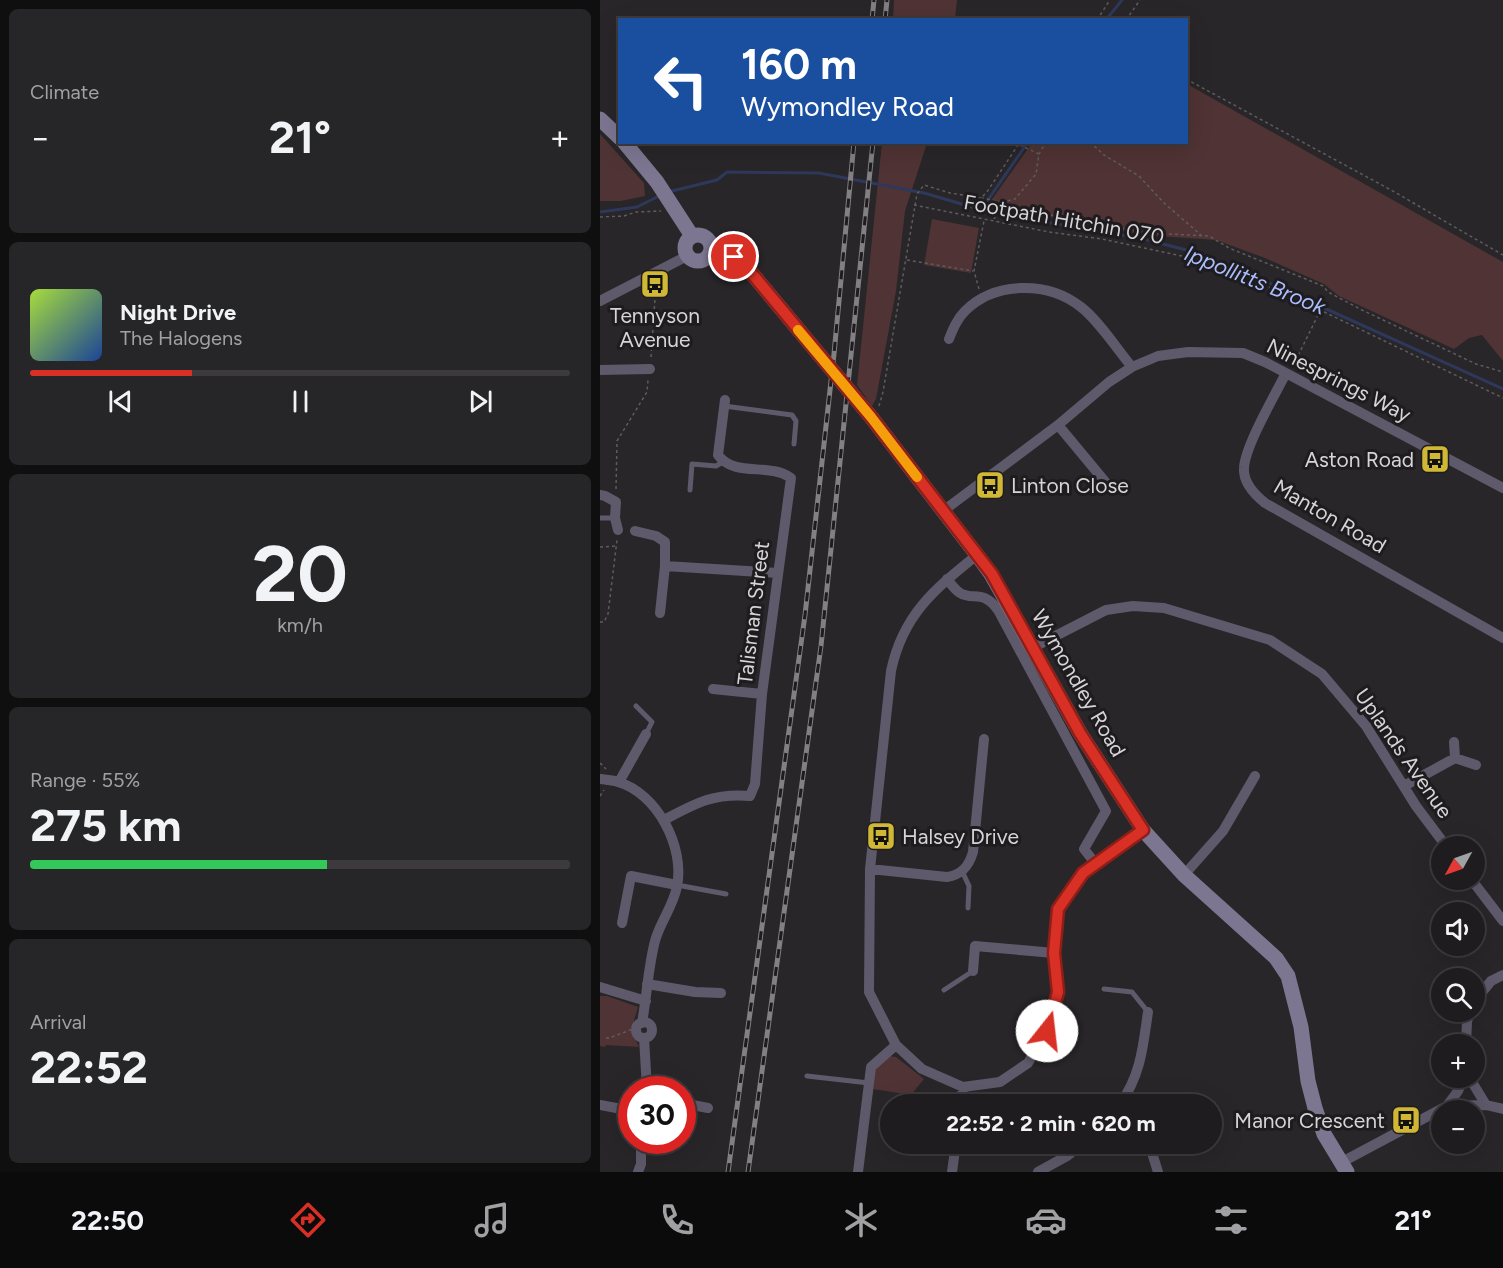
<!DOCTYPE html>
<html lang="en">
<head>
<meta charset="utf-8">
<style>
	:root { --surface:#1e1c1e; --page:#262527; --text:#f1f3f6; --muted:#a1a1a4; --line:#3c3a3c; --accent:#d93025 }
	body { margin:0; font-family:Figtree,sans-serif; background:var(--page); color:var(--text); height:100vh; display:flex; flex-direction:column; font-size:22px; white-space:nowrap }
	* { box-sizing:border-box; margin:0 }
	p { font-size:20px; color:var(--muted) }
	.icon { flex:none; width:33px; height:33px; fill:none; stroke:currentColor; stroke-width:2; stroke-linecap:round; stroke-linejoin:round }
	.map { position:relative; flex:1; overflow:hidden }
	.sheet { display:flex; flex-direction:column; gap:9px; padding:9px; background:#100f10; width:600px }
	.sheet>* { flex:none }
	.guide { position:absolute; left:18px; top:18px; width:570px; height:126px; border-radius:0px; box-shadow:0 6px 24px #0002,0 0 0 2px var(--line); background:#1a4fa0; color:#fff; overflow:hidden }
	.needle { width:39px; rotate:230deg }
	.fabs { position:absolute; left:831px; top:836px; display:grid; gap:12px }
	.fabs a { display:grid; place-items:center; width:54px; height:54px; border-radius:50%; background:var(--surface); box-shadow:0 6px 24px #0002,0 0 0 2px var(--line); font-size:30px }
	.speed { position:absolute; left:18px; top:1076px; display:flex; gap:12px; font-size:30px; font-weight:700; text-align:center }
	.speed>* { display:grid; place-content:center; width:78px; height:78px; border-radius:50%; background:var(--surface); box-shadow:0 6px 24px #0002,0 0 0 2px var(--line); line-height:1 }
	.speed .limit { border:9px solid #d22; background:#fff; color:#111 }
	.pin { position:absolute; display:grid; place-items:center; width:51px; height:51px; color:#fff; margin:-26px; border:3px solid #fff; border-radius:50%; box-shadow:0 2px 6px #0007 }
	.me { position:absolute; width:66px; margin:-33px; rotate:16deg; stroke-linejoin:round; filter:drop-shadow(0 0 4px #0008) }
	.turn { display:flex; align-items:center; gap:21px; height:126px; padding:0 24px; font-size:27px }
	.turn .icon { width:78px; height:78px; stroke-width:2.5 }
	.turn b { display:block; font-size:42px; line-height:51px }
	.big { font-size:45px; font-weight:700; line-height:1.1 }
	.sheet .tile { flex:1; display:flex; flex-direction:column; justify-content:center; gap:9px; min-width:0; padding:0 21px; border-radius:9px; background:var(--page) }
	.sheet .dial { align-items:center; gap:0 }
	.dial b { font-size:78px; line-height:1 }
	.song { display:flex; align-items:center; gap:18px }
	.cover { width:72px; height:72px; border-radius:9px; background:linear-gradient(135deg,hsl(80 70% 55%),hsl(220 70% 35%)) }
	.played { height:6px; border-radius:3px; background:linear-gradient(90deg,var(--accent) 30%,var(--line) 30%) }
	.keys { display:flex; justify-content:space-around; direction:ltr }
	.heat { display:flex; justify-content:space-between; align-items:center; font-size:33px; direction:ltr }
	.charge { height:9px; border-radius:4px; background:linear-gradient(90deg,#34c759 55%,var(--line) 0) }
	.trip { position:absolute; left:280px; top:1094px; width:342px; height:60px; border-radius:30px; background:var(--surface); box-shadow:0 6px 24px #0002,0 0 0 2px var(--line); font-weight:700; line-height:60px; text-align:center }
	.dock { display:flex; height:96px; justify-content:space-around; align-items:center; background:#0c0b0c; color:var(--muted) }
	.dock .icon { width:42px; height:42px }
	.dock .selected { color:var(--accent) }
	.dock b { font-size:27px; color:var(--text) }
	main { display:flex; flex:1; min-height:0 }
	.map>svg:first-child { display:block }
</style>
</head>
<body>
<main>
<section class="sheet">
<div class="tile"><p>Climate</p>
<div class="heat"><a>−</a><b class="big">21°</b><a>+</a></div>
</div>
<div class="tile">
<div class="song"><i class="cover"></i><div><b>Night Drive</b><p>The Halogens</p></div></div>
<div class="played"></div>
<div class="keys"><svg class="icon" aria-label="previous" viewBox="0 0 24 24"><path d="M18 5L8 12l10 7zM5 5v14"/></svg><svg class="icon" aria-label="pause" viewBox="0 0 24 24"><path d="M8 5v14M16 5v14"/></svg><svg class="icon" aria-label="next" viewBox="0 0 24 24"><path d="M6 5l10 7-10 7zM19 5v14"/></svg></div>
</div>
<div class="tile dial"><b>20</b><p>km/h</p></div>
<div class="tile"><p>Range · 55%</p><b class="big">275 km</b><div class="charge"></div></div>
<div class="tile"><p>Arrival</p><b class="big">22:52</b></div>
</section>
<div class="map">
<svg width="903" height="1172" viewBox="0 0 903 1172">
	<rect width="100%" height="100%" fill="#282628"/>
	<!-- green -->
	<path fill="#503334" d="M294,0H357L355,19H293Z
		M587,84L903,262V361L882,335L869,338L854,349L739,296L724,284L665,258L616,240L542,235L388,205L432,143L586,142Z
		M0,134L44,183L45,196L21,201H0Z
		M282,143H327L305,211L296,291L276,399L272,406L257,385Z
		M332,219L379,228L371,273L324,265Z
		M0,996H7L38,1007L31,1031L39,1047L6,1045L5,1047L0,1046Z
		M289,1056L296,1057L324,1079L311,1095L273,1089L274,1069Z"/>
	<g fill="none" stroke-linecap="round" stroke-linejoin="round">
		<!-- stream -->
		<path stroke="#2e385b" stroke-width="3" d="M506,20L522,0
			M68,192L117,180L127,172L219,173L324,193L396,214L540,238L590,251L638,269L903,389
			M381,210L428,142
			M0,212L37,207L59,196"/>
		<!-- path -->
		<path stroke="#5e5c5e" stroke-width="1.5" stroke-dasharray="3 3" stroke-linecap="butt" d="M497,20L510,0
			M526,20L540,0
			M586,79L791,190L903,255
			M490,142L504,155L539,176L564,203L601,235
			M420,145L439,154
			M381,198L403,202L419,209L547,233L609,236L629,248L723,286L728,292L762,310L876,364L903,372
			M314,205L449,232L502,239L605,261L640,274L720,310L903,398
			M0,217L24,216L36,212L61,211
			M394,219L403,202L415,199L436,174L439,154L446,142
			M307,260L373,271
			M379,289L374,271L384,221
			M51,357L56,284
			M693,366L720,311
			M279,406L283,392L317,194L324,185L350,193L381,198L387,192L420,142
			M16,489L17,441L47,392L48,380
			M0,547L17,546
			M0,622H4L8,614L17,540
			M0,763L6,769
			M0,796L4,790
			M6,1038H9L33,1029"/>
		<!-- lane -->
		<path stroke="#5e5a6b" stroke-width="5" d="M124,406L192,415L196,421L194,444
			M90,490L92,464L116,466L123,462
			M0,518H15
			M36,706L52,722L46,734
			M362,871L369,886L368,908
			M77,885L126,894
			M504,989L532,992L548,1012
			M344,990L373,971
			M207,1076L269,1083"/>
		<!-- street -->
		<path stroke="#5e5a6b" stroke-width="10" d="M0,301L87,256
			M349,339C353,329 357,319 365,311C395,281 448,281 481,307C499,321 517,349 532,367
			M0,370L50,369
			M686,373C675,395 645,446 644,468C643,482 655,495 665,503L903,638
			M458,425L507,484
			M0,495L5,496L16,502L15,518L18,530
			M343,511L458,425L509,382L532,367L558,356L588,352L643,353L665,362L903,488
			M35,531L56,536L65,542V566L178,573
			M377,555C335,589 303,614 291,671L270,869L269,992L296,1045L322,1069L363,1087L400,1082L428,1063L447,1031L458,992L454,953L458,909L483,873L543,830
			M347,579C351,584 355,590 360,593C373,601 383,589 398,610L506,811L484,849L495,863
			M60,613L65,566
			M434,647L506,610L533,606L564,608L670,640L722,674L766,726L816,806L846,846
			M113,689L162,694
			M854,742L855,758
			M0,779C6,780 13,780 18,782C57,793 85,847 77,886C74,905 60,922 55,941C48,968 47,995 42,1023
			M19,782L46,734
			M804,786L855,758L876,765
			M64,820C96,803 113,793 150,796L155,784L162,694L191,478C169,462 135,478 118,455L125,400
			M270,869L347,877C362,875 369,866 373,852L384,739
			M584,875L623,831L655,776
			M871,879L903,921
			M22,923L31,876L77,885
			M373,971L375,946L454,953
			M47,984L95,992L121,993
			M0,987L46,1001
			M874,1002L891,981L903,975
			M36 1030a8 8 0 1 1 16 0a8 8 0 1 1-16 0Z
			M44,1038L47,1089
			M866,1044L867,1022L870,1011
			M869,1077L886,1105
			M82,1103L108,1108
			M361,1104L363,1087
			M520,1104C541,1075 543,1046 548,1012
			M0,1105L32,1111
			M847,1106L886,1105L903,1109
			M549,1143L558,1172
			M742,1162L847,1106L858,1091L864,1077
			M38,1172L41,1164V1140
			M258,1172L271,1067L296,1045
			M352,1172L356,1143
			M438,1172L467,1156L483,1143"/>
		<!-- secondary -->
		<path stroke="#7d7691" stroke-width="15" d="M0,119L20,138
			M24,142L57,182L92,236
			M85 248a13 13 0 1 1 26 0a13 13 0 1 1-26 0Z
			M111,250C129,248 142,264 154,276L271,417L377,555L391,574L480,733L543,830L584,875L676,958L688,976L701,1027L708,1081L715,1108L724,1134L747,1172"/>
		<!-- rail casing -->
		<g stroke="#828082" stroke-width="5">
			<path id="rail" d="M272,20L274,0
				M285,20L287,0
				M128,1172L205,615L234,354L254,142
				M148,1172L221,646L273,142"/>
		</g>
		<!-- rail -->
		<use href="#rail" stroke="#1e1c1e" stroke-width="3" stroke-dasharray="9" stroke-linecap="butt"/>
	</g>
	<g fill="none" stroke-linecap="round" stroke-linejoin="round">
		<!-- route casing -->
		<g stroke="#8d1f18" stroke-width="15">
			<path id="route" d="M134,257L154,276L271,417L392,574L480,733L543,830L483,873L458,909L454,953L458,992L447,1031"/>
		</g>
		<!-- route -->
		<use href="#route" stroke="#d93025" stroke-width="10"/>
		<!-- slow -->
		<path stroke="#f59e0b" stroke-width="10" d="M198,330L271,417L317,477"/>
	</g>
	<!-- icons -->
	<defs>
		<g id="bus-square" transform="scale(1.5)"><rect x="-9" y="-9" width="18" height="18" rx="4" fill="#d0b836" stroke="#1e1c1e"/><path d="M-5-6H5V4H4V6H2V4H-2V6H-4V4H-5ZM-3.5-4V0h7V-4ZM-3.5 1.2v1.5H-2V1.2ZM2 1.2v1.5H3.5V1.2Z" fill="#111"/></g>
	</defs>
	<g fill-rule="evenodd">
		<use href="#bus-square" x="55" y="284"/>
		<use href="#bus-square" x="835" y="459"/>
		<use href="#bus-square" x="390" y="485"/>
		<use href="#bus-square" x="281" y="836"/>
		<use href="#bus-square" x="806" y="1120"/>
	</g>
	<g text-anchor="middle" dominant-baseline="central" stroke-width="6" stroke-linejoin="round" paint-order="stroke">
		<!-- street labels -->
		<g font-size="21" fill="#d6d4d6" stroke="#1e1c1e">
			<text transform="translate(464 219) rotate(10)">Footpath Hitchin 070</text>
			<text transform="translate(739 380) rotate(27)">Ninesprings Way</text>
			<text transform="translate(730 516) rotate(30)">Manton Road</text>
			<text transform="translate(153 613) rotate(-83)">Talisman Street</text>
			<text transform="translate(479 683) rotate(60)">Wymondley Road</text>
			<text transform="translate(804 753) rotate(55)">Uplands Avenue</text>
		</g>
		<!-- poi labels -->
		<g font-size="21" fill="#d6d4d6" stroke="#1e1c1e" text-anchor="end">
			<text x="55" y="315" text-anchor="middle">Tennyson<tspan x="55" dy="24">Avenue</tspan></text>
			<text x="814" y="459">Aston Road</text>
			<text x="411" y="485" text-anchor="start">Linton Close</text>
			<text x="302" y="836" text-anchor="start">Halsey Drive</text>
			<text x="785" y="1120">Manor Crescent</text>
		</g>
		<!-- water labels -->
		<g font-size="22" font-style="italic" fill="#aabefd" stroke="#1e1c1e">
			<text transform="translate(655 280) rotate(22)">Ippollitts Brook</text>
		</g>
	</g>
</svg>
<div class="fabs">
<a><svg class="needle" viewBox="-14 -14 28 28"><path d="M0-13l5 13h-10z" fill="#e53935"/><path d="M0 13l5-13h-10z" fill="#a1a1a4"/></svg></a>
<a><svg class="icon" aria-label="sound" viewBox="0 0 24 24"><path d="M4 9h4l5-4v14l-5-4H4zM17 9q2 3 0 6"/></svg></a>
<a><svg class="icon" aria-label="search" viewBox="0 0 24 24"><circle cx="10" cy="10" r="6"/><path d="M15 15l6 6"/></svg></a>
<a>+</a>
<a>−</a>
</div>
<div class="speed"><div class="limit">30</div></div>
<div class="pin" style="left:134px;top:257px;background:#d93025"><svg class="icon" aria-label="arrive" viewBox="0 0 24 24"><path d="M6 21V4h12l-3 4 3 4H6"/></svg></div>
<svg class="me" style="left:447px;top:1031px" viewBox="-20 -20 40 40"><circle r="19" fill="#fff"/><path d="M0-13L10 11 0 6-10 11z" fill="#d93025"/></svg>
<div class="trip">22:52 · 2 min · 620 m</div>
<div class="guide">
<div class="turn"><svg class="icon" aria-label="left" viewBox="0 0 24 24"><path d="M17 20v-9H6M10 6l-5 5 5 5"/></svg><div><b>160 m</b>Wymondley Road</div></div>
</div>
</div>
</main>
<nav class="dock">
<b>22:50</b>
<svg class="icon selected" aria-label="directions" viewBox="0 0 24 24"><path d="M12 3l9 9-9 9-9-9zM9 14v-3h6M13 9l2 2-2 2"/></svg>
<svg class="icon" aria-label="music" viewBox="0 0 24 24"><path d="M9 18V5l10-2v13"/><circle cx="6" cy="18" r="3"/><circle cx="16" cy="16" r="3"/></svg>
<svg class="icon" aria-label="phone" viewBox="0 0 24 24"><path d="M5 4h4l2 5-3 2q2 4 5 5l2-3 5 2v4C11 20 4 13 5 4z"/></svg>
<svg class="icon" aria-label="climate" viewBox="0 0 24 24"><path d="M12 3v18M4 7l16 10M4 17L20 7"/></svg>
<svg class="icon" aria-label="car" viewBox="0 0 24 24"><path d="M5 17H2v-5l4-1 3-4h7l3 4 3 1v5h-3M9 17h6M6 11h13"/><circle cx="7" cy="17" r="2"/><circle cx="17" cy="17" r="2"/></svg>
<svg class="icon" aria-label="filters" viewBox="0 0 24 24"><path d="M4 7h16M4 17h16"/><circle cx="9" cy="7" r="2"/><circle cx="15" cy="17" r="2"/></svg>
<b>21°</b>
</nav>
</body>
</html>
